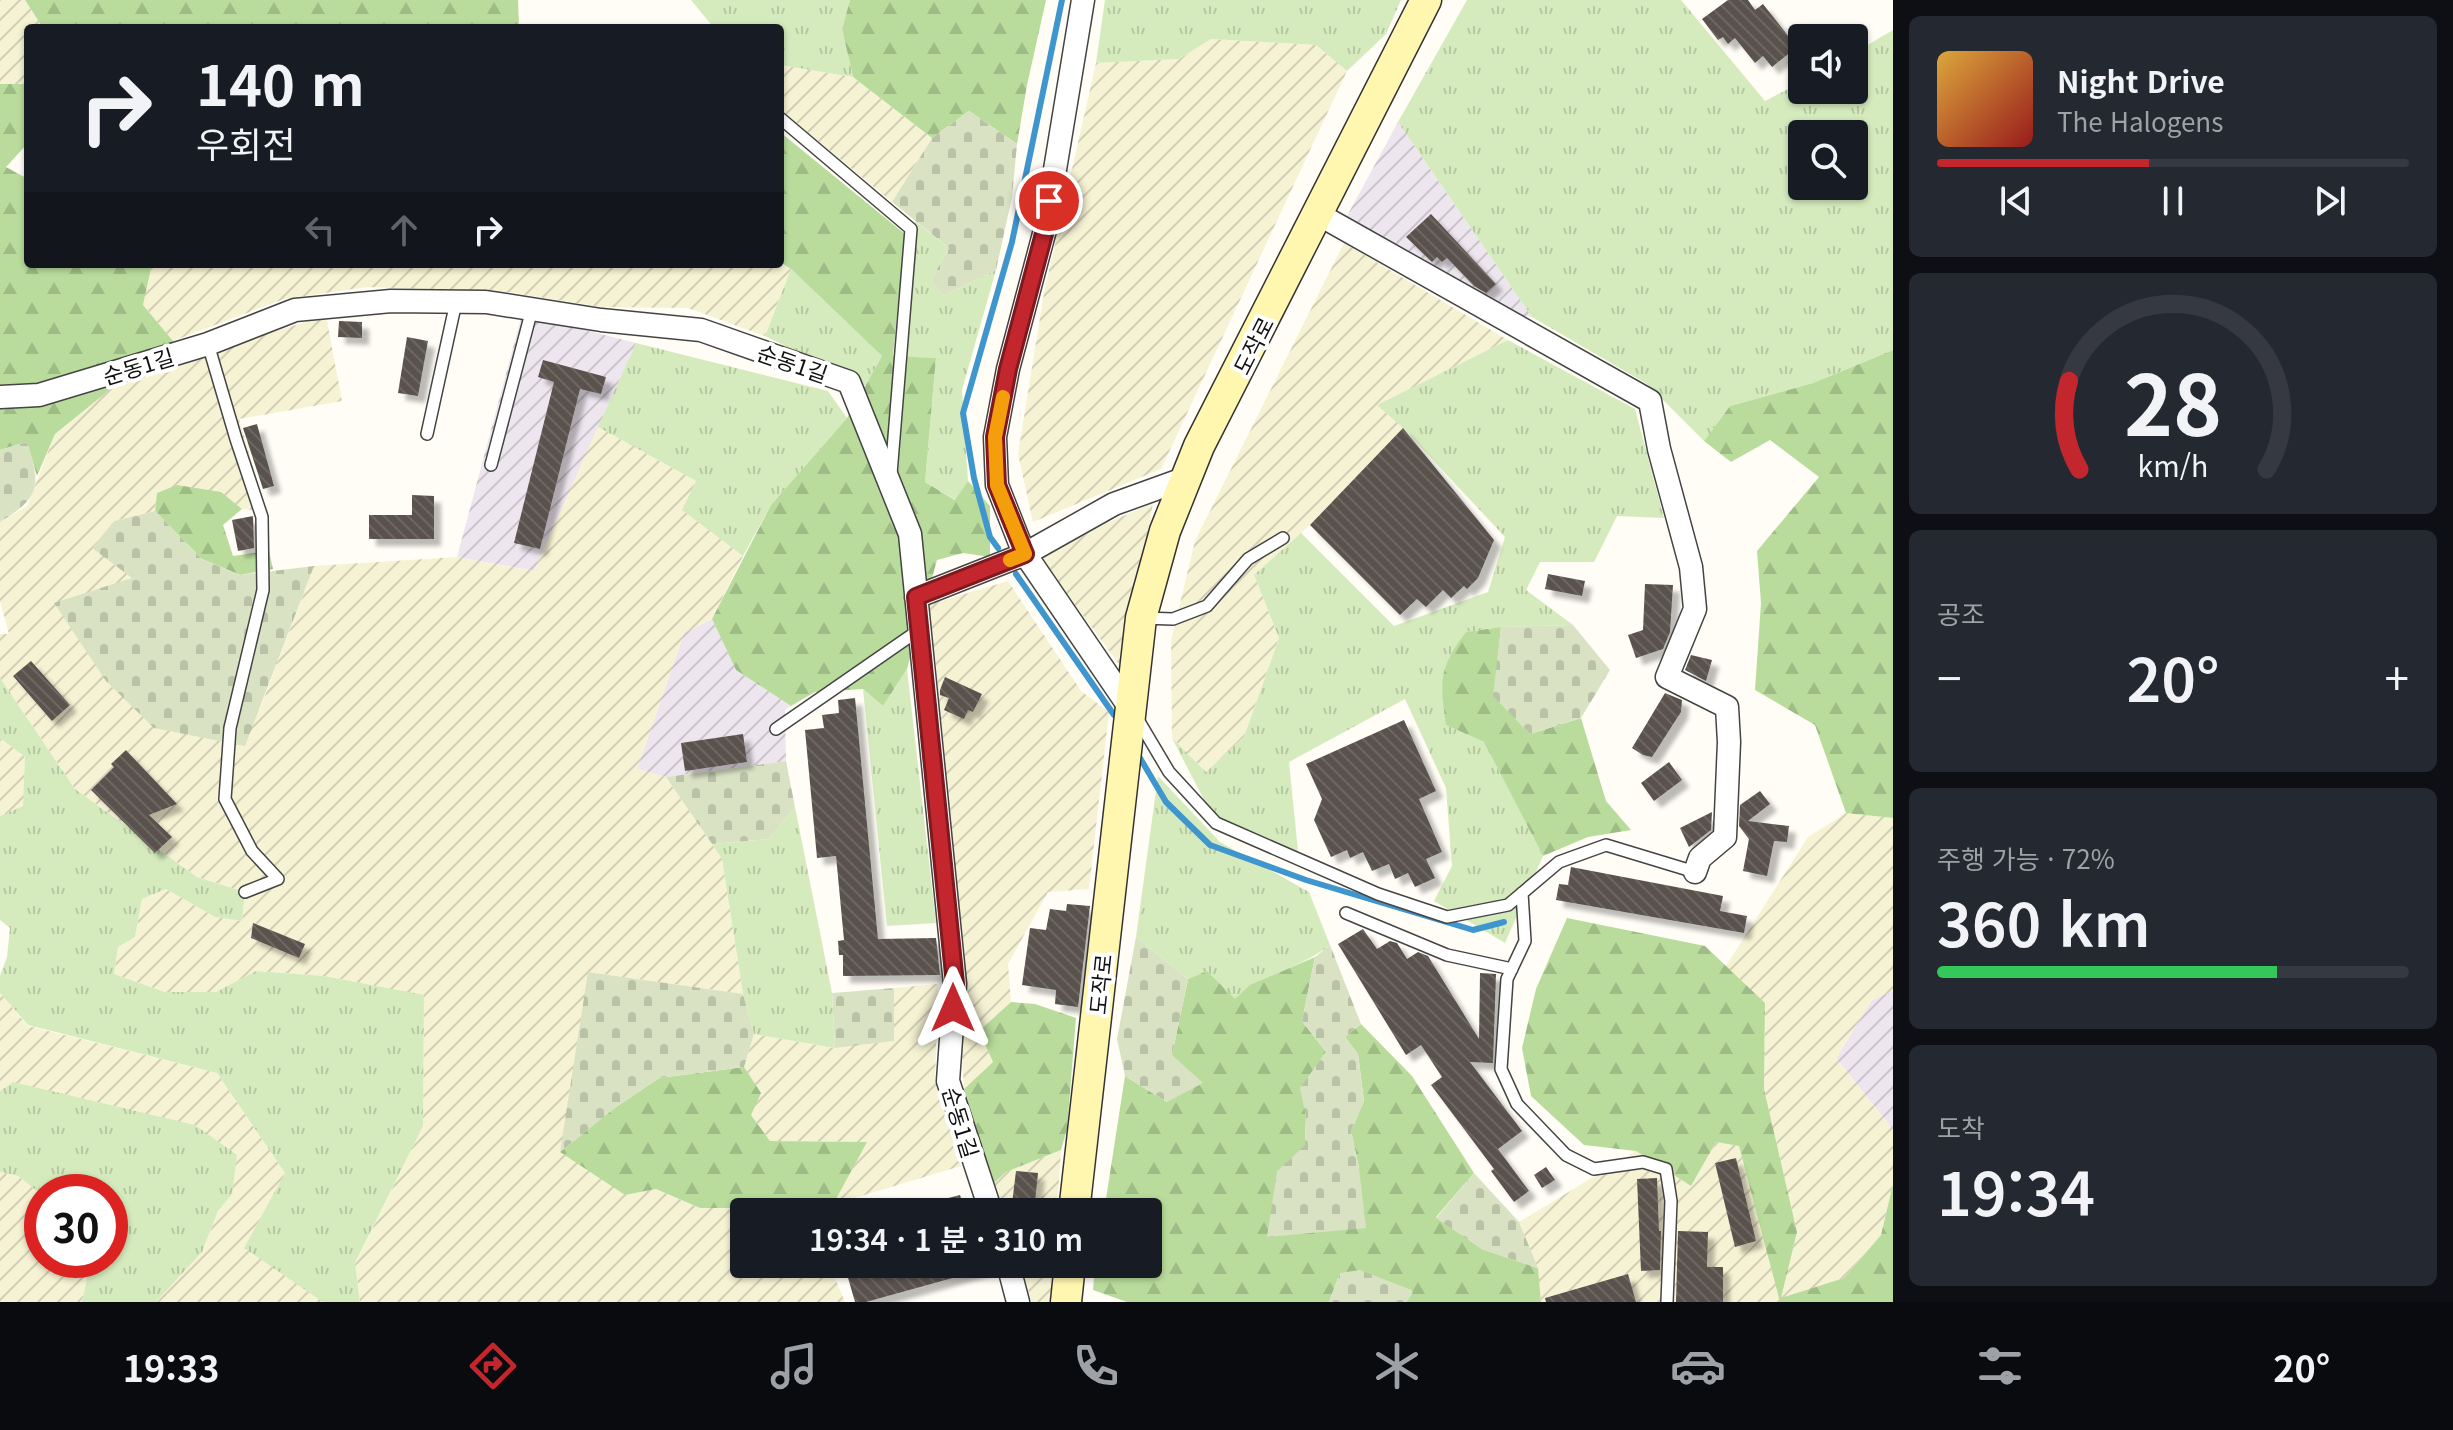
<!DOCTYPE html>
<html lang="ko">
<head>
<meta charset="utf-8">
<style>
	:root { --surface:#171b24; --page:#242831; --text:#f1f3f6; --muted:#9ea1a6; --line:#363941; --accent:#c4262e }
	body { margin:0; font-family:Georgia,"Noto Sans KR",serif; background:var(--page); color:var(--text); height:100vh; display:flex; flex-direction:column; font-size:30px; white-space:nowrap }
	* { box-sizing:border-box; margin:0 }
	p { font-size:26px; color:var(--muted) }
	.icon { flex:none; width:44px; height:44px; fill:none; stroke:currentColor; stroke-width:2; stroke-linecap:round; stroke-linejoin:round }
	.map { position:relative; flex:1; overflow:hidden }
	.sheet { display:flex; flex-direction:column; gap:16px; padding:16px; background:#0d0f14; width:560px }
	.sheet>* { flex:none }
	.hud { position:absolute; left:24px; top:24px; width:760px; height:244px; border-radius:8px; box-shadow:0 2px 6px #0004; background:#171b24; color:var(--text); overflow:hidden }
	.fabs { position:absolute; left:1788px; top:24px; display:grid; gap:16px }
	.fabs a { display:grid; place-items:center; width:80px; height:80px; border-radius:8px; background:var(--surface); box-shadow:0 2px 6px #0004; font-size:40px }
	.speed { position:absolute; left:24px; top:1174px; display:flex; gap:16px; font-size:40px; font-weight:700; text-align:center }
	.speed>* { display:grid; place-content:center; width:104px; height:104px; border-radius:50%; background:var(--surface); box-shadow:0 2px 6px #0004; line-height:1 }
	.speed .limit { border:12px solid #d22; background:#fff; color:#111 }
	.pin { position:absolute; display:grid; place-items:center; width:68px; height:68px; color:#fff; margin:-34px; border:4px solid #fff; border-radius:50%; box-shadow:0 2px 8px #0007 }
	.me { position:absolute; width:88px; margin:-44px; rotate:0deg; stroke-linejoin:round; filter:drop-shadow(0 0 6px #0008) }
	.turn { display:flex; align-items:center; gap:28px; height:168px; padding:0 40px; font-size:36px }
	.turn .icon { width:104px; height:104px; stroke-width:2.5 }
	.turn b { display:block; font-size:56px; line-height:68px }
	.lanes { display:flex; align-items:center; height:76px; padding:0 40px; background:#0003; justify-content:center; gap:40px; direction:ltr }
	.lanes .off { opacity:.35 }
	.big { font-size:60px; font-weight:600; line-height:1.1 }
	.sheet .card { flex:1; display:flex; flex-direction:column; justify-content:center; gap:12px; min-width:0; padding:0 28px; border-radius:12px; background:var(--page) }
	.sheet .dial { align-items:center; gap:0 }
	.dial svg { height:208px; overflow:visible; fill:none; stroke:var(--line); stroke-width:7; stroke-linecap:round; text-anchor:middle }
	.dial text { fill:var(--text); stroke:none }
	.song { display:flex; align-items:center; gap:24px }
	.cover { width:96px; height:96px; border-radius:12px; background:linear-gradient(135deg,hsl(40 70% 55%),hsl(0 70% 35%)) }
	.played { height:8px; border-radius:4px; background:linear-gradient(90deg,var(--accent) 45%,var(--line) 45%) }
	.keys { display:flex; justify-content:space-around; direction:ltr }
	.heat { display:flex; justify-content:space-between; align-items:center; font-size:44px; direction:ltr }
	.charge { height:12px; border-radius:6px; background:linear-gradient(90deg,#34c759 72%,var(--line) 0) }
	.trip { position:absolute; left:730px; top:1198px; width:432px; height:80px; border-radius:8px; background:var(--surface); box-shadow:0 2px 6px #0004; font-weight:600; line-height:80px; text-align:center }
	.menu { display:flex; height:128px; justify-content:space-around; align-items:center; background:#090b0e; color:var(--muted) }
	.menu .icon { width:56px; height:56px }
	.menu .on { color:var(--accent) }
	.menu b { font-size:36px; color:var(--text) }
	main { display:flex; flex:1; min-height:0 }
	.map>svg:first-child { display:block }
</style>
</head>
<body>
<main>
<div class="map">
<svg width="1893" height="1302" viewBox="0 0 1893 1302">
	<defs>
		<pattern id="industrial-furrows" width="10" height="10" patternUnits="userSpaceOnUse" patternTransform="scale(2)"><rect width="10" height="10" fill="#eee6ef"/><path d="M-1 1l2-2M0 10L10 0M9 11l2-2" fill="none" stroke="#cbc4cc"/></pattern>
		<pattern id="farmland-furrows" width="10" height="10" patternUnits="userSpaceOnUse" patternTransform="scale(2)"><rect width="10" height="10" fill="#f6f3d4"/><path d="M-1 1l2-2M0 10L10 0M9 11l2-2" fill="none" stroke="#d2cfb5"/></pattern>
		<pattern id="grass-tufts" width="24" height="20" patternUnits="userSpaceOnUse" patternTransform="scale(2)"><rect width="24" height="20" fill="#d5ebbd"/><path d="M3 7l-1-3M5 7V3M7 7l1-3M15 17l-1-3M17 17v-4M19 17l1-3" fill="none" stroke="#b6c8a1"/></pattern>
		<pattern id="forest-firs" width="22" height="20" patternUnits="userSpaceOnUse" patternTransform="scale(2)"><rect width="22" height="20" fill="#b9dc9c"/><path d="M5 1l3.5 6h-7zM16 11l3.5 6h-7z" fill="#9ebc85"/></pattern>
		<pattern id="cemetery-stones" width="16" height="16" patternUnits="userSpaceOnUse" patternTransform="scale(2)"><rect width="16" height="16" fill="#d9e3c4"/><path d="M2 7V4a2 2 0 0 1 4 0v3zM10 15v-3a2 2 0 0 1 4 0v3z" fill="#b9c2a7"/></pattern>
		<pattern id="building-back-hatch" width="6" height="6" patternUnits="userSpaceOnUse" patternTransform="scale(2)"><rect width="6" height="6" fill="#5a524d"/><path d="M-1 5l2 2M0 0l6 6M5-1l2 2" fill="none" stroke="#6d6662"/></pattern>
		<filter id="shadow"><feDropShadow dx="7" dy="7" stdDeviation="2" flood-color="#0004"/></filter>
	</defs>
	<rect width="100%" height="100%" fill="#fffdf5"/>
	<!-- industrial -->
	<path fill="url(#industrial-furrows)" d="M1398,122L1532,317L1516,315L1347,216Z
		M522,314L636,343L534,571L457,557Z
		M712,619L736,670L791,706L785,710L786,761L666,777L637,769L684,633Z
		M1893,991V1130L1836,1058L1872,1000Z"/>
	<!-- farmland -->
	<path fill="url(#farmland-furrows)" d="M0,0H25L43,28H28V81L25,84H0Z
		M1211,39L1316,45L1347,71L1161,469L1033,522L1018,454L1044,293L1096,63L1179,59Z
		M780,65L853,77L932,138L892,202L780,109Z
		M1344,243L1508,340L1378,405L1403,428L1310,525L1254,575L1279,638L1244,737L1206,772L1172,738L1171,641L1195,541Z
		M780,262L791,269L765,336L688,308L602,307L507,292L367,287L284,299L173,341L143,305L152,264Z
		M326,316L342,401L239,419L266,511L242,509L220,492L157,493L155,511L114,521L93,548L133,578L260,709L314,566L457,557L534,571L598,427L696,481L683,510L743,556L712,619L684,633L637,769L666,777L722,859L743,994L588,972L625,1195L656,1189L700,1208H734L744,1233V1264H829L845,1302H360L355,1264L423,1126L424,996L324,976L257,971L216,992H165L114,974L118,947L135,937L142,899L166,889L215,917L242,921L245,892L197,877L75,789L0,678V634H9L0,601V522L27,506L55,434L112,388L221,347Z
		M1153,503L1124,671L1041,559L1107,523Z
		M1008,581L1081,691L1109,712L1089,889L1048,892L1008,964L1011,1002L979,1031L993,1062L964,1089L942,735L936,664L924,606Z
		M0,738L25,757L24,806L0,816Z
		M1846,813L1893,818V991L1872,1000L1836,1058L1893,1130V1184L1881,1235L1844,1278L1781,1299L1780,1302H1541L1538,1268L1519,1222L1636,1151L1691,1186L1716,1142L1739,1146L1780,1297L1797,1232L1764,1089L1765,1004L1726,966L1808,837Z
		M938,984L935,1081L961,1166L831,1205L866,1142L770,1141L751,1115L744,1067L754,1034L835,1048L893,1041L894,988Z
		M0,993L28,1026L217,1073L285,1173L323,1302H156L202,1252L218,1211L232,1193L13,1082L0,1091Z
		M1061,1150L1057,1212H1003L993,1184L1006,1172Z
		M0,1172L18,1176L42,1195V1260H85L89,1269L82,1302H0Z
		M1020,1264H1054L1052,1302H1032Z"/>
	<!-- grass -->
	<path fill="url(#grass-tufts)" fill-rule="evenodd" d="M691,0H850L842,29L853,77L780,65V28H714Z
		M1105,0H1401L1386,34L1347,71L1316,45L1211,39L1179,59L1096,63Z
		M1467,0H1681L1765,101L1802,82V90H1854V53L1893,30V350L1813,383L1730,406L1704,441L1647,384L1532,317L1398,122ZM1802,134H1854V186H1802Z
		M915,221L949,248L931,280L943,296L996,270L962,390L968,481L956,500L925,482L936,358L906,357Z
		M791,269L882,356L865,386L765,336Z
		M1508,340L1635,409L1664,518L1617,516L1594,562H1540L1526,590L1573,625L1501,627L1466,632L1446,725L1484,742L1543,856L1505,943L1434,901L1452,866L1446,788L1405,699L1289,762L1298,851L1216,823L1172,738L1206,772L1244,737L1279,638L1254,575L1301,533L1394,626L1488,592L1505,537L1403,428L1377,405Z
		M636,343L828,391L847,418L771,505L743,556L682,510L696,481L598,427Z
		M907,669L936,923L887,926L863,689L883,706Z
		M0,678L75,789L197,877L245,892L242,921L215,917L166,889L142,899L135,937L118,947L114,974L165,992H216L256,971L324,976L424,995L423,1126L355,1263L360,1302H323L244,1248L285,1173L217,1073L28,1025L0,993V976L7,957L10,928L0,920V816L23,806L25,757L0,738Z
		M1158,776L1220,842L1309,892L1330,945C1301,968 1262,974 1235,1000L1207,971L1188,979L1136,937Z
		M795,807L832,993L835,1048L754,1034L743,994L722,859L712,844L769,839Z
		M13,1082L195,1125L237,1155L232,1194L218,1211L202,1252L156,1302H82L89,1269L85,1260H110V1192H42V1195L18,1176L0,1172V1091Z"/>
	<!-- forest -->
	<path fill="url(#forest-firs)" d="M25,0H518L519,28H43Z
		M850,0H1046L1027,85L1017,144L969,111L932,138L853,77L842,29Z
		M28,81V143L6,167L28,179V264H152L143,305L173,341L180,363L112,388L55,434L37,476L27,442L0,450V84H25Z
		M780,132L905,234L893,356L936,358L925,482L955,500L968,481L990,506V557L963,553L937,560L907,669L883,706L863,689L815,692L791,706L736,670L712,619L771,505L847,418L882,356L791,269L780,262Z
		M1893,350V818L1846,813L1815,725L1755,690L1761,603L1757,551L1819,477L1770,440L1731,462L1704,441L1730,406L1813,383Z
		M177,485L221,492L242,509L223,525L233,556L269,551L273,569L240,575L202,559L155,511L157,493Z
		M1501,627L1494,696L1530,734L1581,718L1606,801L1631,830L1588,837L1543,856L1484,742L1446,725C1440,682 1438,669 1466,632Z
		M1567,918L1705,946L1765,1003L1764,1089L1797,1232L1781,1298L1844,1278L1881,1235L1893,1184V1302H1780L1739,1146L1716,1142L1691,1186L1636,1151L1584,1145L1531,1096L1522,1048L1536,989Z
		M1315,957L1302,1021L1326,1052L1301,1088L1306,1116L1305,1146L1277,1172L1359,1168L1351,1131L1364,1101L1358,1054L1345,1037L1361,1024L1412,1076L1474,1173L1436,1217L1482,1249L1538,1268L1541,1302H1406L1413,1292L1340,1273L1329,1302H1127L1093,1290L1095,1264H1148V1212H1104L1125,1076L1167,1102L1172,1055L1188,979L1207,971L1235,999L1250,985Z
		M1011,1002L1035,1004L1076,1018L1067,1129L1061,1150L1006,1172L993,1184L967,1114L964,1089L993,1062L979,1031Z
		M744,1067L761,1093L751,1115L770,1141L867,1142L829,1212H744V1233L734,1208H700L656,1189L625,1195L560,1152L616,1107L659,1078Z"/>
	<!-- cemetery -->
	<path fill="url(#cemetery-stones)" d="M969,111L1017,144L1012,197L996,270L943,296L931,280L949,248L892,202L932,138Z
		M27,442C41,486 41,497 0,522V450Z
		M155,511L202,559L239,575L314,566L245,746L154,728L106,681L54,603L132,578L92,548L114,521Z
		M1573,625L1610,670L1581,718L1530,734L1493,696L1501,627Z
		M786,761L795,807L769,839L712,844L666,777Z
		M1136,937L1188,979L1172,1055L1203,1083L1167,1102L1125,1076L1117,1039Z
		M1330,945L1361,1024L1345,1037L1358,1054L1364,1101L1351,1131L1359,1168L1366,1228L1267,1237L1277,1172L1305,1145L1306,1116L1300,1088L1326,1052L1302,1021L1315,957Z
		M588,972L743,994L754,1034L744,1067L659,1078L616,1107L560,1152Z
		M894,988V1041L835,1048L832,993Z
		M1474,1173L1519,1222L1538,1268L1482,1249L1436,1218Z
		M1360,1270L1414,1291L1406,1302H1329L1340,1273Z"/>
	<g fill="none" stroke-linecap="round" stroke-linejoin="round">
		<!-- stream -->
		<path stroke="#3f96cf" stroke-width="6" d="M998,548L990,537L974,478L963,413L1012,242L1062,0
			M1016,574L1114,715
			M1140,758L1166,802L1210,845L1306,880L1473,930L1504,922"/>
	</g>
	<!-- building -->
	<path fill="url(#building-back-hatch)" filter="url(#shadow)" d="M1728,0H1748L1755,10L1763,4L1797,47L1772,67L1763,56L1755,63L1735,38L1728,44L1723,37L1718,40L1702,19Z
		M1431,214L1496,284L1486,293L1474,286L1447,258L1442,262L1437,257L1432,262L1406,237Z
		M339,321L362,322V338L338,337Z
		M407,337L428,341L418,396L398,393Z
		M543,360L606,377L601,394L580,389L540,549L514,543L554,382L538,377Z
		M257,424L274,486L263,489L243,428Z
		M1403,428L1494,540L1478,578L1467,589L1464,586L1451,598L1443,590L1426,607L1417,599L1400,615L1310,525Z
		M412,495L434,496V539H369V515H412Z
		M253,516L254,548L238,551L232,520Z
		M1548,574L1585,581L1582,596L1545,589Z
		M1645,584L1673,585L1670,632L1663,649L1636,658L1628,635L1643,630Z
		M1691,655L1712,660L1706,681L1685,670Z
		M31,661L70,705L52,721L13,676Z
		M945,677L982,694L973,712L968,710L964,719L944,710L949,698L940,695V690Z
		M1665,693L1682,700L1681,712L1652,757L1643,755L1632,748Z
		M855,698L878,939L936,938L940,975L843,976V955H839L838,941L844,940L836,856L817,858L805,730L824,728L822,715L839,713L838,700Z
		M1404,720L1436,791L1419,799L1442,852L1426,859L1435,878L1415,887L1408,873L1395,879L1389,864L1372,871L1363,852L1350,858L1347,850L1331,857L1314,820L1322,799L1306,764Z
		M743,734L747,762L685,771L681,743Z
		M126,750L177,804L149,815L172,837L155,853L91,790L114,767L111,764Z
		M1669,762L1682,780L1654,801L1641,783Z
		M1760,791L1770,804L1748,821L1789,826L1787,842L1774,841L1767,876L1743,871L1749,839L1739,826L1740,805Z
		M1712,812L1711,830L1689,847L1680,828Z
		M1571,867L1723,896L1720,911L1747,916L1744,933L1556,900L1559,884L1568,885Z
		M1067,904L1090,906L1078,1007L1055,1004L1056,990L1022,985L1030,928L1046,930L1050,909L1066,911Z
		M253,923L305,944L299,958L251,938Z
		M1363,929L1377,949L1390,941L1397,943L1407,959L1418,952L1428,956L1479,1039L1480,973L1496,974L1493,1063L1470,1062L1522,1131L1498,1149L1529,1191L1514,1202L1491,1171L1494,1169L1431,1085L1442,1077L1421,1045L1406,1055L1338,944Z
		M1736,1158L1756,1241L1735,1247L1715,1163Z
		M1546,1167L1555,1180L1542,1188L1534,1175Z
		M1016,1171L1038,1173L1034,1212H1011Z
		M1657,1178L1659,1231H1661L1660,1270L1641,1271L1637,1179Z
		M960,1195L965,1212H915L914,1207Z
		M1678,1231L1708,1232L1707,1267H1723V1302H1676Z
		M844,1264H985V1269L866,1302H855Z
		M1628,1274L1636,1302H1546L1545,1298Z"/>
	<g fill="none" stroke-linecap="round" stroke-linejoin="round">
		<!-- lane casing -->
		<g stroke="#444" stroke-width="14">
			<path id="lane" d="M780,118L911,229L891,474
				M208,344L236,439L262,517L263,590L230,728L225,799L252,851L278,879L245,892
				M427,434L456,302
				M491,465L532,309
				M1142,618L1173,619L1207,606L1248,559L1283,538
				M1137,718L1169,772L1216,823L1378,894L1447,917L1508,905L1559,862L1606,845L1695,872
				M776,729L919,630
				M1522,893L1525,941L1507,979L1501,1069L1517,1104L1566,1155L1594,1169L1643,1162L1666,1169L1671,1201L1667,1302
				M1346,913L1447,955L1512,969"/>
		</g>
		<!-- street casing -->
		<g stroke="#444" stroke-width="25">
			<path id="street" d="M1083,0L1045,230L1008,369L995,437L997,485L1023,551L1130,708
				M1318,214L1650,401L1659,449L1691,567L1695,609L1667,677L1727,707L1729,742L1725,837L1700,858L1695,872
				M0,397L39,395L208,344L295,310L391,301L486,302L601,320L701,330L849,382L910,534L955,984L948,1081L991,1212
				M916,597L1025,554L1114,504L1186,478
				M1008,1264L1018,1302"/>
		</g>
		<!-- secondary casing -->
		<g stroke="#333" stroke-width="33">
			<path id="secondary" d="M1074,1212L1141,618L1165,531L1199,446L1426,0
				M1066,1302L1070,1264"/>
		</g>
		<!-- lane -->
		<use href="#lane" stroke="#fff" stroke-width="11"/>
		<!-- street -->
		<use href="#street" stroke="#fff" stroke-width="22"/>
		<!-- secondary -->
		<use href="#secondary" stroke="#fff6b0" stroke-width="30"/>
	</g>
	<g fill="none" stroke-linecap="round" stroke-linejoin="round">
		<!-- route casing -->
		<g stroke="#7f191e" stroke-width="20">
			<path id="route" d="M953,1008L955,984L916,597L1025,554L997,485L995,437L1008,369L1045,230L1049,201"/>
		</g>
		<!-- route -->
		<use href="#route" stroke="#c4262e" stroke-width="14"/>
		<!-- slow -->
		<path stroke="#f59e0b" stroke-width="14" d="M1003,397L995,437L997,485L1025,554L1010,560"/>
	</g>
	<g text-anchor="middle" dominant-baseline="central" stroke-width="8" stroke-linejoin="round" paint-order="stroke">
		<!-- street labels -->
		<g font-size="22" fill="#111" stroke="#fff">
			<text transform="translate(1252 345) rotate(-63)">도작로</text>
			<text transform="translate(793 362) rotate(19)">순동1길</text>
			<text transform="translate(138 365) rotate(-17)">순동1길</text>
			<text transform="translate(1099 984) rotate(-84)">도작로</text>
			<text transform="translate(962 1122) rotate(73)">순동1길</text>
		</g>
	</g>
</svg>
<div class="fabs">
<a><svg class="icon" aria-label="sound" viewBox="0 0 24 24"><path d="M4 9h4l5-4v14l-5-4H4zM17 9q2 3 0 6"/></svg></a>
<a><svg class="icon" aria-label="search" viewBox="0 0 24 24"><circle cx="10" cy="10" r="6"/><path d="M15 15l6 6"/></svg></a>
</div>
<div class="speed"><div class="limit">30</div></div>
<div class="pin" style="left:1049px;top:201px;background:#d93025"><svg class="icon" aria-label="arrive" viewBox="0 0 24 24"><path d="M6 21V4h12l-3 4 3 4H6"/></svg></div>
<svg class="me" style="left:953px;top:1008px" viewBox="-20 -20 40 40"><path d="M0-17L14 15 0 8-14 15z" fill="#c4262e" stroke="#fff" stroke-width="4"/></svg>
<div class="trip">19:34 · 1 분 · 310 m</div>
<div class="hud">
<div class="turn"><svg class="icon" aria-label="right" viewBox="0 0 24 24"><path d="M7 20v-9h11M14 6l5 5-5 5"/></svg><div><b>140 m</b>우회전</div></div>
<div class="lanes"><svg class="icon off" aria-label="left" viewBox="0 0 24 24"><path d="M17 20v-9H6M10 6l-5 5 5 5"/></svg><svg class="icon off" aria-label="ahead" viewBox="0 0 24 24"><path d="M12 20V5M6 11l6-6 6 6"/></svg><svg class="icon" aria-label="right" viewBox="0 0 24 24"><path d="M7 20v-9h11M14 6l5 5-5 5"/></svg></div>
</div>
</div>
<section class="sheet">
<div class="card">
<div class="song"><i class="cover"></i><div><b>Night Drive</b><p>The Halogens</p></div></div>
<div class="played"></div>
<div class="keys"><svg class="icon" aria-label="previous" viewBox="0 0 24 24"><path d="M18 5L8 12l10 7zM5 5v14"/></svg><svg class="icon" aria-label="pause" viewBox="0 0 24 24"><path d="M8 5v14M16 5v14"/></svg><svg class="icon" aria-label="next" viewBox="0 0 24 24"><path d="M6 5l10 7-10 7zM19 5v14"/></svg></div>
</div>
<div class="card dial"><svg viewBox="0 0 100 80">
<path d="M14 69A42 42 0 1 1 86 69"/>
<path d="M14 69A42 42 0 0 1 10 35" stroke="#c4262e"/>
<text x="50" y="56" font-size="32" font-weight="700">28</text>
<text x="50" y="72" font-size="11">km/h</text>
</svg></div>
<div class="card"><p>공조</p>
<div class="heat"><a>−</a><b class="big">20°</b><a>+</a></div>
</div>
<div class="card"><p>주행 가능 · 72%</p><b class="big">360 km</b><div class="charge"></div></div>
<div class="card"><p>도착</p><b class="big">19:34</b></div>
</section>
</main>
<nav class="menu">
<b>19:33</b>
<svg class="icon on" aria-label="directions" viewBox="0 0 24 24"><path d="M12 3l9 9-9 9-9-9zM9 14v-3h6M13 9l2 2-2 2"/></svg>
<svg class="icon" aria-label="music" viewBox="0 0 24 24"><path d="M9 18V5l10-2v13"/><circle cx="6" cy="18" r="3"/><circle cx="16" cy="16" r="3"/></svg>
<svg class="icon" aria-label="phone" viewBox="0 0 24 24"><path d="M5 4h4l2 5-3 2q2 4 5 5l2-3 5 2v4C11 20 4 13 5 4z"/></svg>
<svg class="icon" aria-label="climate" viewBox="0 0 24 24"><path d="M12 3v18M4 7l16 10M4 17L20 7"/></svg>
<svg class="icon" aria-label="car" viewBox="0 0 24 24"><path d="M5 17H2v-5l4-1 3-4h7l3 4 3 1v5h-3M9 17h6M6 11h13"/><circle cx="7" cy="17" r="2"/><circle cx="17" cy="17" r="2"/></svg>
<svg class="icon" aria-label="filters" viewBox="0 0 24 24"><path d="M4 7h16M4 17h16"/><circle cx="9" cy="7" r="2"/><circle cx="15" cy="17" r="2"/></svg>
<b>20°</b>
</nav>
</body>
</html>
